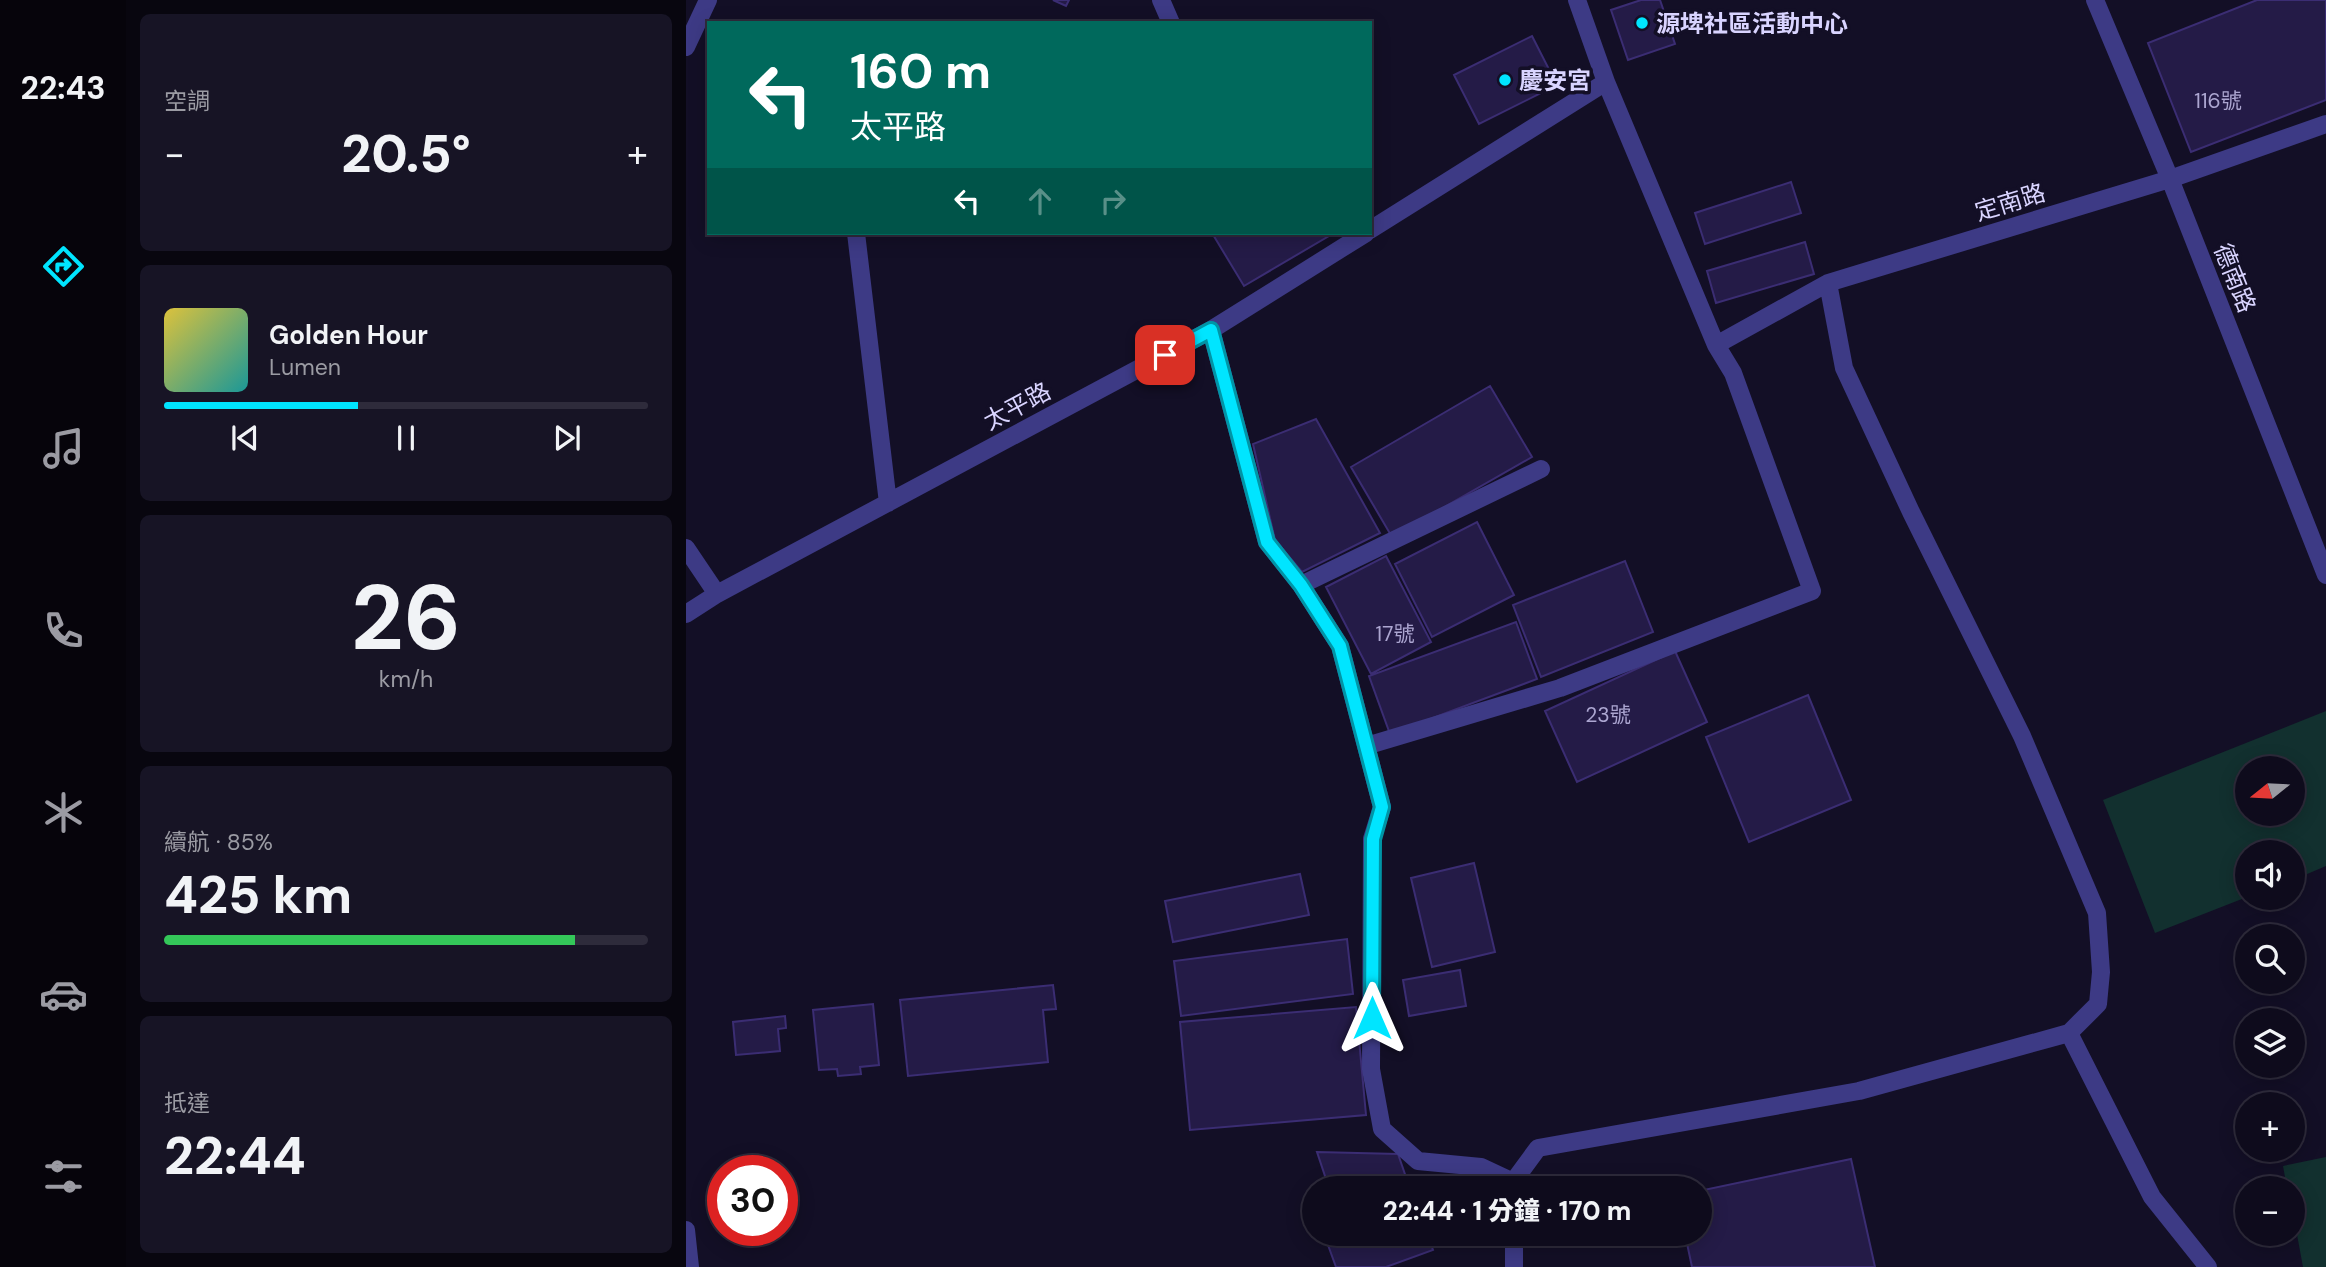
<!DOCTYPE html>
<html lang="zh-TW">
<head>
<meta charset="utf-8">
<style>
	:root { --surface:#0e0b1c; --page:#171425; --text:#f1f3f6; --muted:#9b9ba3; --line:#2e2b3b; --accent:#00e5ff }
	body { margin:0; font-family:"DM Sans","Noto Sans TC",sans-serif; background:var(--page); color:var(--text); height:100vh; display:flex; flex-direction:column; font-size:26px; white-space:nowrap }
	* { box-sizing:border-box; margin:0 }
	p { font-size:23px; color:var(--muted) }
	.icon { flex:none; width:38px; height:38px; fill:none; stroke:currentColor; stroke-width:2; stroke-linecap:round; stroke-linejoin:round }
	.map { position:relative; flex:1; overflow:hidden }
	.panel { display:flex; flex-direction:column; gap:14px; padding:14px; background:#08060f; width:560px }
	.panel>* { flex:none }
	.banner { position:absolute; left:21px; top:21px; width:665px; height:214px; border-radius:0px; box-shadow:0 4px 18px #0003,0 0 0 2px var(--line); background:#00695c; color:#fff; overflow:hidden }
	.needle { width:46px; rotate:252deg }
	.buttons { position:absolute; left:1549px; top:756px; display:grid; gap:14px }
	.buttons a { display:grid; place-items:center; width:70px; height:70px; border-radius:50%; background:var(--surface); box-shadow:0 4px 18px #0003,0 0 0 2px var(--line); font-size:35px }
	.speed { position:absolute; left:21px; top:1155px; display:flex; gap:14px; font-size:35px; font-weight:700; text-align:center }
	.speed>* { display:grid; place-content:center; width:91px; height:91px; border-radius:50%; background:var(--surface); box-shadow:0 4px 18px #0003,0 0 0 2px var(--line); line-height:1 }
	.speed .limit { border:10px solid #d22; background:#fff; color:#111 }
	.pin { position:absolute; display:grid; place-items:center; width:60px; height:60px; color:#fff; margin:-30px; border-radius:14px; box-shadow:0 4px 10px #0006 }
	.me { position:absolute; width:77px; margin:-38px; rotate:0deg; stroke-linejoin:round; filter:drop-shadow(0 0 5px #0008) }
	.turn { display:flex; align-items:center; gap:24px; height:147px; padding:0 28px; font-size:32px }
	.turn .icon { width:91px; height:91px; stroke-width:2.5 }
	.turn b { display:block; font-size:49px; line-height:60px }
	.lanes { display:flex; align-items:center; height:66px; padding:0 28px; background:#0003; justify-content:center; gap:35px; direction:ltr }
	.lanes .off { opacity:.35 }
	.big { font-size:52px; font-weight:800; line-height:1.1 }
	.panel .card { flex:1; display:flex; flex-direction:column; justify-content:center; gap:10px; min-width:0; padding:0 24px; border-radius:10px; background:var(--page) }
	.panel .dial { align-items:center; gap:0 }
	.dial b { font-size:91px; line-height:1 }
	.song { display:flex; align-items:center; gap:21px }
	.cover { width:84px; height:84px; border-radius:10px; background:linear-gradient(135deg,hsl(50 70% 55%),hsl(180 70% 35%)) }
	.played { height:7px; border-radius:4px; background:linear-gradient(90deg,var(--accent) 40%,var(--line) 40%) }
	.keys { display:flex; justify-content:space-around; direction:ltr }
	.heat { display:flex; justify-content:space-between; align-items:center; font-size:38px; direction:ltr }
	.charge { height:10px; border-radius:5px; background:linear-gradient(90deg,#34c759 85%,var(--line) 0) }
	.trip { position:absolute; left:616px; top:1176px; width:410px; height:70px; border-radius:35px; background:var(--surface); box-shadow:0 4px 18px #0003,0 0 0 2px var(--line); font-weight:800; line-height:70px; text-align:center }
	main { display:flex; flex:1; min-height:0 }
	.dock { display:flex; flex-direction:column; width:126px; justify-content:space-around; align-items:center; background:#06040b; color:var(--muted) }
	.dock .icon { width:49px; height:49px }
	.dock .on { color:var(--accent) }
	.dock b { font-size:32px; color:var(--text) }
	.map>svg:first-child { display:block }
</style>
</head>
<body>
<main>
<nav class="dock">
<b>22:43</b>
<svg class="icon on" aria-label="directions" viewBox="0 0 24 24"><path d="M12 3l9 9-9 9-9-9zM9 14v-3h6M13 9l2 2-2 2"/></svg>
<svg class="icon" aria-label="music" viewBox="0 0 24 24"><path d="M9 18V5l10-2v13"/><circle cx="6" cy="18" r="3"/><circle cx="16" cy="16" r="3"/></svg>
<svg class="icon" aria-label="phone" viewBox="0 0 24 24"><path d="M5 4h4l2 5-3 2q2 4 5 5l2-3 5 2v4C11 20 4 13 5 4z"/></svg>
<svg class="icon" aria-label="climate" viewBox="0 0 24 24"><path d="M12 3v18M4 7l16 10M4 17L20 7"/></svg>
<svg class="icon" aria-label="car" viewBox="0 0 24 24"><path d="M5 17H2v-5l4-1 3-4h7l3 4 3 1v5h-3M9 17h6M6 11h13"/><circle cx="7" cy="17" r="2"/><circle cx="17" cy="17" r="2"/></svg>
<svg class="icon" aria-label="filters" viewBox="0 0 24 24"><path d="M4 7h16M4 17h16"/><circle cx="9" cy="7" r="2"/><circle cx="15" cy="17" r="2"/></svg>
</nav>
<section class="panel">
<div class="card"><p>空調</p>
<div class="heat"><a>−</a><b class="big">20.5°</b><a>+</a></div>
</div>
<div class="card">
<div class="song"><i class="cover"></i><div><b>Golden Hour</b><p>Lumen</p></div></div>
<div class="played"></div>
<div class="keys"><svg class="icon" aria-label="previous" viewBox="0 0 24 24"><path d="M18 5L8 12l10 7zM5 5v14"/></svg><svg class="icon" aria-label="pause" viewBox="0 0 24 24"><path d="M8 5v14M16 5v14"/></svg><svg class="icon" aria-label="next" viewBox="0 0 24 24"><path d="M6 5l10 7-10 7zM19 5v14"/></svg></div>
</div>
<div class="card dial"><b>26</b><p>km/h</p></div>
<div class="card"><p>續航 · 85%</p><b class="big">425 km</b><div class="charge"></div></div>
<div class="card"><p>抵達</p><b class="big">22:44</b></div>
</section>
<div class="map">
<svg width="1640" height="1267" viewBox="0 0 1640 1267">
	<rect width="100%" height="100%" fill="#130f26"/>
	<!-- green -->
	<path fill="#12302f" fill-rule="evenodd" d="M1640,711V866L1607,880L1606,852H1561V897L1469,933L1417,800ZM1561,768H1606V814H1561Z
		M1640,1157V1267H1617L1607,1213L1606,1188H1601L1597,1166Z"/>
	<!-- building -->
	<path fill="#241b47" stroke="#3b2d73" stroke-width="2" d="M367,0H383L380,6Z
		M955,0H974L989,44L942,60L925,10Z
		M1571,0H1640V100L1505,152L1462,43Z
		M846,36L871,85L793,124L768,75Z
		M1105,182L1115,213L1019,244L1009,213Z
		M526,233H648L558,286Z
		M1119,242L1128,274L1030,303L1021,271Z
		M804,386L846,457L706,537L665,467Z
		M630,419L694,533L616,572L589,540L567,444Z
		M791,522L828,595L746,637L709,564Z
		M700,556L745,642L685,674L640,587Z
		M939,561L967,632L855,677L827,605Z
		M830,622L851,679L704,734L683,676Z
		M989,651L1021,722L891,782L859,711Z
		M1122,695L1165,800L1063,842L1020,737Z
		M788,863L809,952L746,967L725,878Z
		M614,874L623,915L487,942L479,901Z
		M661,939L667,994L495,1016L488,961Z
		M774,970L780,1006L723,1016L717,980Z
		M367,985L370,1009L357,1010L362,1062L222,1076L214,1000Z
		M187,1004L193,1065L174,1067L175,1074L152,1076L151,1069L133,1070L127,1010Z
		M670,1007L680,1115L504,1130L494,1022Z
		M99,1016L100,1028L92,1029L94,1051L50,1055L47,1022Z
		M631,1152L712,1154L722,1183L708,1188H643Z
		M1165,1159L1189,1267H1006L999,1234H1013V1191Z
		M638,1234H741L747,1250L700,1267H650Z"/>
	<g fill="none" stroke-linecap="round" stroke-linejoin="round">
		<!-- minor -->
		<path stroke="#3d3a85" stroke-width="18" d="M475,0L485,23
			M1409,0L1484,179L1640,575
			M0,47L22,0
			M684,230L920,82
			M170,233L202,503
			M525,330L581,542L615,585L654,646L696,807L686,839L685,1069L696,1129L732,1161L795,1167L827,1182V1188
			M1030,345L1142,283L1484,179L1640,124
			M0,548L31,594
			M615,585L855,469
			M0,614L31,594L525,330L680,233
			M680,746L874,688L1126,591L1047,373L1030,345L920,82L891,0
			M1383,1033L1466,1197L1522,1267
			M827,1182L852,1148L1173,1091L1383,1033L1412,1004L1415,972L1411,913L1336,736L1225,512L1158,368L1142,283
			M0,1230L4,1267
			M828,1234V1267"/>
	</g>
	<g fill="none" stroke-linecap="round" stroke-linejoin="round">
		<!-- route casing -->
		<g stroke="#0095a6" stroke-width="18">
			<path id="route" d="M479,355L525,330L581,542L615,585L654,646L696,807L687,839L686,1018"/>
		</g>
		<!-- route -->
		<use href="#route" stroke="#00e5ff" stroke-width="12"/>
	</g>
	<!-- markers -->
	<g fill="#00e5ff" stroke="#130f26" stroke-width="2.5">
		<circle cx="956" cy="23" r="7"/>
		<circle cx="819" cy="80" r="7"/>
	</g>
	<g text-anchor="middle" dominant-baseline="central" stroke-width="7" stroke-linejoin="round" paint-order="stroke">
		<!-- number labels -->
		<g font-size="21" fill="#aca6d1">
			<text x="1532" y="101">116號</text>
			<text x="709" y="634">17號</text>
			<text x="922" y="715">23號</text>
		</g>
		<!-- poi labels -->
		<g font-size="24" font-weight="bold" fill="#d9d4ff" stroke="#130f26" text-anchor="start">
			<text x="970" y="23">源埤社區活動中心</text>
			<text x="833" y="80">慶安宮</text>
		</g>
		<!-- street labels -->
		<g font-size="24" fill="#d9d4ff" stroke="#130f26">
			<text transform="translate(1324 202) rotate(-17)">定南路</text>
			<text transform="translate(1549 278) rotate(68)">德南路</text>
			<text transform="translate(331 406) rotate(-28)">太平路</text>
		</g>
	</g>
</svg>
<div class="buttons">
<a><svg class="needle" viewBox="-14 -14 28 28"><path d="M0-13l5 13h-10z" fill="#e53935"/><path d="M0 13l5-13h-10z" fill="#9b9ba3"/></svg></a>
<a><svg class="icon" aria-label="sound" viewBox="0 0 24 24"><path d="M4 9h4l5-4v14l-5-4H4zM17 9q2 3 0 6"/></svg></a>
<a><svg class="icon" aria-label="search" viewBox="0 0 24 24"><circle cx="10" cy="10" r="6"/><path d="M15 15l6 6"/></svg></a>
<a><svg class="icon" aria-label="layers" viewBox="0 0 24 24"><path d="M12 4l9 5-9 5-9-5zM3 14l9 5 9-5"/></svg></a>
<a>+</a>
<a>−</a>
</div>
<div class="speed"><div class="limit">30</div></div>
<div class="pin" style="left:479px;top:355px;background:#d93025"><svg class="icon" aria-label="arrive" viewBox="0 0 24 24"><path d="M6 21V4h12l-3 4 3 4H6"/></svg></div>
<svg class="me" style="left:686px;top:1018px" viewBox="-20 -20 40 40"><path d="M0-17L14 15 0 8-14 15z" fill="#00e5ff" stroke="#fff" stroke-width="4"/></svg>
<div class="trip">22:44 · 1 分鐘 · 170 m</div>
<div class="banner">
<div class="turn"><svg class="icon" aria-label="left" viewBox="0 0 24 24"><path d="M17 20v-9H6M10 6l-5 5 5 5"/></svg><div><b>160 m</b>太平路</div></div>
<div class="lanes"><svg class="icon" aria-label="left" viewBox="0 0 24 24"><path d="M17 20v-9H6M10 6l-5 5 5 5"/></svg><svg class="icon off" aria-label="ahead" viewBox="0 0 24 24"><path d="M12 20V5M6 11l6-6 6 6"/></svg><svg class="icon off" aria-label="right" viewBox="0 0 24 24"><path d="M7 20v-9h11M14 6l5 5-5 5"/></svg></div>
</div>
</div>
</main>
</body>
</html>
